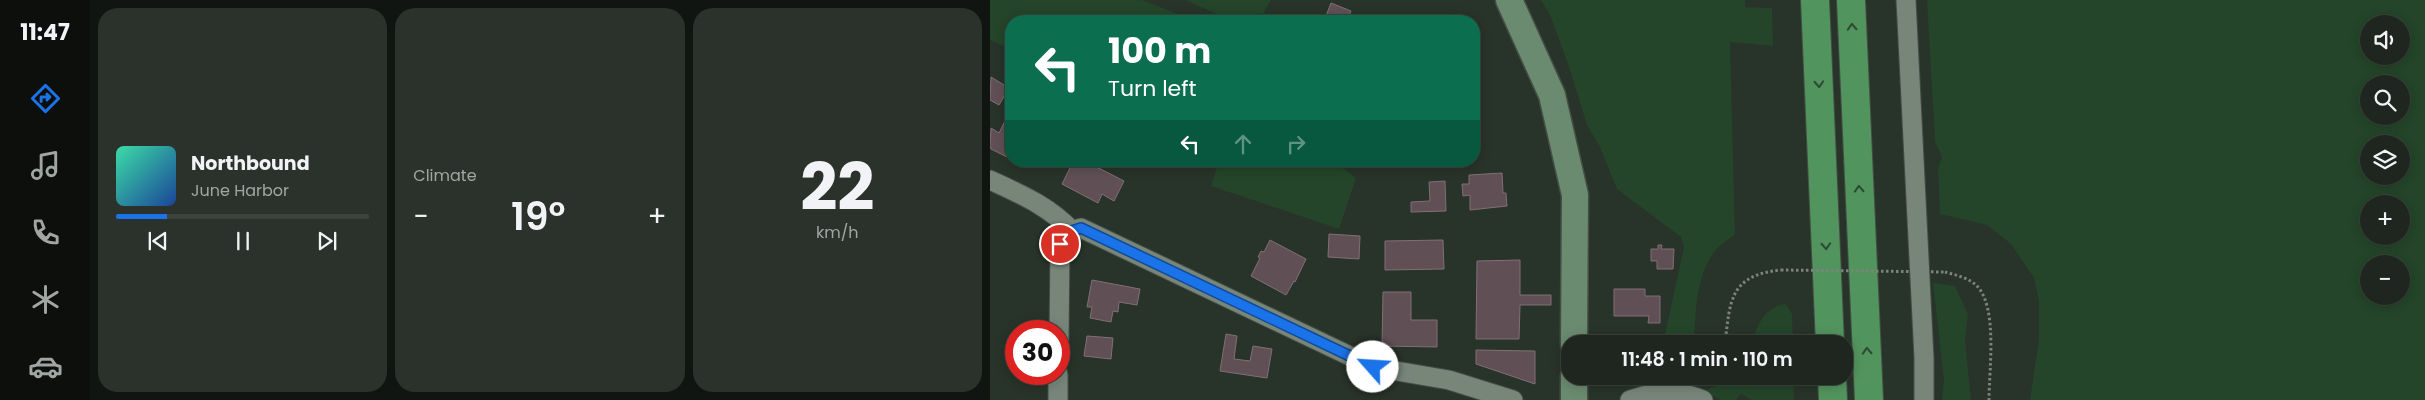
<!DOCTYPE html>
<html lang="en">
<head>
<meta charset="utf-8">
<style>
	:root { --surface:#1e261f; --page:#2b322c; --text:#f1f3f6; --muted:#a1a5a4; --line:#3c433d; --accent:#1a73e8 }
	body { margin:0; font-family:Poppins,sans-serif; background:var(--page); color:var(--text); height:100vh; display:flex; flex-direction:column; font-size:19px; white-space:nowrap }
	* { box-sizing:border-box; margin:0 }
	p { font-size:16px; color:var(--muted) }
	.icon { flex:none; width:28px; height:28px; fill:none; stroke:currentColor; stroke-width:2; stroke-linecap:round; stroke-linejoin:round }
	.map { position:relative; flex:1; overflow:hidden }
	.drawer { display:flex; flex-direction:column; gap:8px; padding:8px; background:#101511; width:900px }
	.drawer>* { flex:none }
	.banner { position:absolute; left:15px; top:15px; width:475px; height:152px; border-radius:20px; box-shadow:0 2px 12px #0003,0 0 0 1px var(--line); background:#0b6e4f; color:#fff; overflow:hidden }
	.fabs { position:absolute; left:1370px; top:15px; display:grid; gap:10px }
	.fabs a { display:grid; place-items:center; width:50px; height:50px; border-radius:50%; background:var(--surface); box-shadow:0 2px 12px #0003,0 0 0 1px var(--line); font-size:25px }
	.speed { position:absolute; left:15px; top:320px; display:flex; gap:10px; font-size:25px; font-weight:700; text-align:center }
	.speed>* { display:grid; place-content:center; width:65px; height:65px; border-radius:50%; background:var(--surface); box-shadow:0 2px 12px #0003,0 0 0 1px var(--line); line-height:1 }
	.speed .limit { border:8px solid #d22; background:#fff; color:#111 }
	.pin { position:absolute; display:grid; place-items:center; width:42px; height:42px; color:#fff; margin:-21px; border:2px solid #fff; border-radius:50%; box-shadow:0 1px 5px #0007 }
	.me { position:absolute; width:55px; margin:-28px; rotate:296deg; stroke-linejoin:round; filter:drop-shadow(0 0 4px #0008) }
	.turn { display:flex; align-items:center; gap:18px; height:105px; padding:0 20px; font-size:22px }
	.turn .icon { width:65px; height:65px; stroke-width:2.5 }
	.turn b { display:block; font-size:35px; line-height:42px }
	.lanes { display:flex; align-items:center; height:48px; padding:0 20px; background:#0003; justify-content:center; gap:25px; direction:ltr }
	.lanes .off { opacity:.35 }
	.big { font-size:38px; font-weight:600; line-height:1.1 }
	.drawer .card { flex:1; display:flex; flex-direction:column; justify-content:center; gap:8px; min-width:0; padding:0 18px; border-radius:20px; background:var(--page) }
	.drawer .dial { align-items:center; gap:0 }
	.dial b { font-size:65px; line-height:1 }
	.song { display:flex; align-items:center; gap:15px }
	.cover { width:60px; height:60px; border-radius:8px; background:linear-gradient(135deg,hsl(160 70% 55%),hsl(220 70% 35%)) }
	.played { height:5px; border-radius:2px; background:linear-gradient(90deg,var(--accent) 20%,var(--line) 20%) }
	.keys { display:flex; justify-content:space-around; direction:ltr }
	.heat { display:flex; justify-content:space-between; align-items:center; font-size:28px; direction:ltr }
	.drawer .tiles { flex:1; display:grid; gap:8px; grid-template-columns:repeat(3,1fr) }
	.trip { position:absolute; left:571px; top:335px; width:292px; height:50px; border-radius:20px; background:var(--surface); box-shadow:0 2px 12px #0003,0 0 0 1px var(--line); font-weight:600; line-height:50px; text-align:center }
	main { display:flex; flex:1; min-height:0 }
	.tab-bar { display:flex; flex-direction:column; width:90px; justify-content:space-around; align-items:center; background:#0c0f0c; color:var(--muted) }
	.tab-bar .icon { width:35px; height:35px }
	.tab-bar .selected { color:var(--accent) }
	.tab-bar b { font-size:22px; color:var(--text) }
	.map>svg:first-child { display:block }
</style>
</head>
<body>
<main>
<nav class="tab-bar">
<b>11:47</b>
<svg class="icon selected" aria-label="directions" viewBox="0 0 24 24"><path d="M12 3l9 9-9 9-9-9zM9 14v-3h6M13 9l2 2-2 2"/></svg>
<svg class="icon" aria-label="music" viewBox="0 0 24 24"><path d="M9 18V5l10-2v13"/><circle cx="6" cy="18" r="3"/><circle cx="16" cy="16" r="3"/></svg>
<svg class="icon" aria-label="phone" viewBox="0 0 24 24"><path d="M5 4h4l2 5-3 2q2 4 5 5l2-3 5 2v4C11 20 4 13 5 4z"/></svg>
<svg class="icon" aria-label="climate" viewBox="0 0 24 24"><path d="M12 3v18M4 7l16 10M4 17L20 7"/></svg>
<svg class="icon" aria-label="car" viewBox="0 0 24 24"><path d="M5 17H2v-5l4-1 3-4h7l3 4 3 1v5h-3M9 17h6M6 11h13"/><circle cx="7" cy="17" r="2"/><circle cx="17" cy="17" r="2"/></svg>
</nav>
<section class="drawer">
<div class="tiles">
<div class="card">
<div class="song"><i class="cover"></i><div><b>Northbound</b><p>June Harbor</p></div></div>
<div class="played"></div>
<div class="keys"><svg class="icon" aria-label="previous" viewBox="0 0 24 24"><path d="M18 5L8 12l10 7zM5 5v14"/></svg><svg class="icon" aria-label="pause" viewBox="0 0 24 24"><path d="M8 5v14M16 5v14"/></svg><svg class="icon" aria-label="next" viewBox="0 0 24 24"><path d="M6 5l10 7-10 7zM19 5v14"/></svg></div>
</div>
<div class="card"><p>Climate</p>
<div class="heat"><a>−</a><b class="big">19°</b><a>+</a></div>
</div>
<div class="card dial"><b>22</b><p>km/h</p></div>
</div>
</section>
<div class="map">
<svg width="1435" height="400" viewBox="0 0 1435 400">
	<rect width="100%" height="100%" fill="#283329"/>
	<!-- green -->
	<path fill="#244529" fill-rule="evenodd" d="M0,0H152L206,21H21V49L0,40Z
		M195,0H281L269,21H243Z
		M551,0H755V7L782,8L783,46L740,42L745,234C739,240 729,245 724,252C705,279 706,312 704,344L674,339L694,247L691,237L627,189L609,145L597,125L579,67L560,15Z
		M937,0H1435V400H1040L1049,339V302L1044,278L1021,244L997,225L950,214L948,168L952,157L945,142ZM1379,24H1411V56H1379ZM1379,84H1411V116H1379ZM1379,144H1411V176H1379ZM1379,204H1411V236H1379ZM1379,264H1411V296H1379Z
		M229,161H344L366,178L349,229L221,186Z
		M943,283L965,286L978,314L975,340L981,400H952L954,381Z
		M796,304L802,314L803,344H761C768,324 774,307 796,304Z
		M741,376H803L804,400H762L751,394L746,400H732L713,391L729,385Z"/>
	<!-- building -->
	<path fill="#605056" stroke="#816f76" d="M341,3L361,11L357,21H334Z
		M484,26L487,74H484Z
		M1,77L19,88L9,105L0,100Z
		M16,119L21,121V159L1,149L0,146L1,128L9,133Z
		M88,161H95L134,181L124,201L112,194L108,203L72,184L81,166L85,168Z
		M512,173L513,193H516L517,206L480,210V195L473,196L472,184H479V175Z
		M455,181L456,211L421,212V202L440,201L439,182Z
		M339,234L370,236L369,259L338,257Z
		M280,240L316,259L305,282L304,281L296,295L261,276L270,258L268,257L271,251L274,252Z
		M453,240L454,269L395,270V241Z
		M668,245H672L671,249H684L683,269H667V261H661V249H668Z
		M530,260V295H561V305H530L529,339H486L487,261Z
		M102,280L150,289L147,305L129,302L128,312L123,311L121,322L100,318L102,307H97Z
		M624,289H655V296H670V323H658L659,316H624Z
		M393,292H421V320H447V347L392,346Z
		M236,334L247,336L244,359L260,361L263,346L282,349L277,378L230,371Z
		M97,336L123,338L121,359L94,356Z
		M486,350L545,351V384L486,364Z"/>
	<g fill="none" stroke-linecap="round" stroke-linejoin="round">
		<!-- minor casing -->
		<g stroke="#444e45" stroke-width="21">
			<path id="minor" d="M916,0L934,358V400
				M0,180C30,194 59,206 82,231
				M69,340L70,244L82,231L91,228L383,367L459,380L523,400
				M68,400V374
				M640,400C673,389 680,388 713,400"/>
		</g>
		<!-- secondary casing -->
		<g stroke="#444e45" stroke-width="29">
			<path id="secondary" d="M519,0L562,95L585,195L584,344
				M584,400V376"/>
		</g>
		<!-- trunk casing -->
		<g stroke="#444e45" stroke-width="30">
			<path id="trunk" d="M825,0L840,344
				M861,0L879,400
				M842,376L843,400"/>
		</g>
		<!-- path -->
		<path stroke="#7b847c" stroke-width="3" stroke-dasharray="2.5 2.5" stroke-linecap="butt" d="M955,272C966,275 979,278 987,286C1008,308 999,370 999,400
			M735,344C740,300 740,275 791,270"/>
		<!-- minor -->
		<use href="#minor" stroke="#78867a" stroke-width="19"/>
		<!-- secondary -->
		<use href="#secondary" stroke="#6a8b70" stroke-width="26"/>
		<!-- trunk -->
		<use href="#trunk" stroke="#52945e" stroke-width="28"/>
		<!-- path-bridge -->
		<path stroke="#7b847c" stroke-width="3" stroke-dasharray="2.5 2.5" stroke-linecap="butt" d="M791,270L955,272"/>
	</g>
	<!-- one-way arrows -->
	<defs><path id="oneway-chevron" d="M-2-3.5L2.5 0L-2 3.5" fill="none" stroke-width="1.6" stroke-linecap="round" stroke-linejoin="round" transform="scale(1.25)"/></defs>
	<g stroke="#2d4a32">
		<use href="#oneway-chevron" transform="translate(862 27) rotate(-93)"/>
		<use href="#oneway-chevron" transform="translate(829 84) rotate(87)"/>
		<use href="#oneway-chevron" transform="translate(869 189) rotate(-93)"/>
		<use href="#oneway-chevron" transform="translate(836 246) rotate(87)"/>
		<use href="#oneway-chevron" transform="translate(877 351) rotate(-93)"/>
	</g>
	<g fill="none" stroke-linecap="round" stroke-linejoin="round">
		<!-- route casing -->
		<g stroke="#114b97" stroke-width="12">
			<path id="route" d="M70,244L82,231L91,228L383,367"/>
		</g>
		<!-- route -->
		<use href="#route" stroke="#1a73e8" stroke-width="9"/>
	</g>
</svg>
<div class="fabs">
<a><svg class="icon" aria-label="sound" viewBox="0 0 24 24"><path d="M4 9h4l5-4v14l-5-4H4zM17 9q2 3 0 6"/></svg></a>
<a><svg class="icon" aria-label="search" viewBox="0 0 24 24"><circle cx="10" cy="10" r="6"/><path d="M15 15l6 6"/></svg></a>
<a><svg class="icon" aria-label="layers" viewBox="0 0 24 24"><path d="M12 4l9 5-9 5-9-5zM3 14l9 5 9-5"/></svg></a>
<a>+</a>
<a>−</a>
</div>
<div class="speed"><div class="limit">30</div></div>
<div class="pin" style="left:70px;top:244px;background:#d93025"><svg class="icon" aria-label="arrive" viewBox="0 0 24 24"><path d="M6 21V4h12l-3 4 3 4H6"/></svg></div>
<svg class="me" style="left:383px;top:367px" viewBox="-20 -20 40 40"><circle r="19" fill="#fff"/><path d="M0-13L10 11 0 6-10 11z" fill="#1a73e8"/></svg>
<div class="trip">11:48 · 1 min · 110 m</div>
<div class="banner">
<div class="turn"><svg class="icon" aria-label="left" viewBox="0 0 24 24"><path d="M17 20v-9H6M10 6l-5 5 5 5"/></svg><div><b>100 m</b>Turn left</div></div>
<div class="lanes"><svg class="icon" aria-label="left" viewBox="0 0 24 24"><path d="M17 20v-9H6M10 6l-5 5 5 5"/></svg><svg class="icon off" aria-label="ahead" viewBox="0 0 24 24"><path d="M12 20V5M6 11l6-6 6 6"/></svg><svg class="icon off" aria-label="right" viewBox="0 0 24 24"><path d="M7 20v-9h11M14 6l5 5-5 5"/></svg></div>
</div>
</div>
</main>
</body>
</html>
